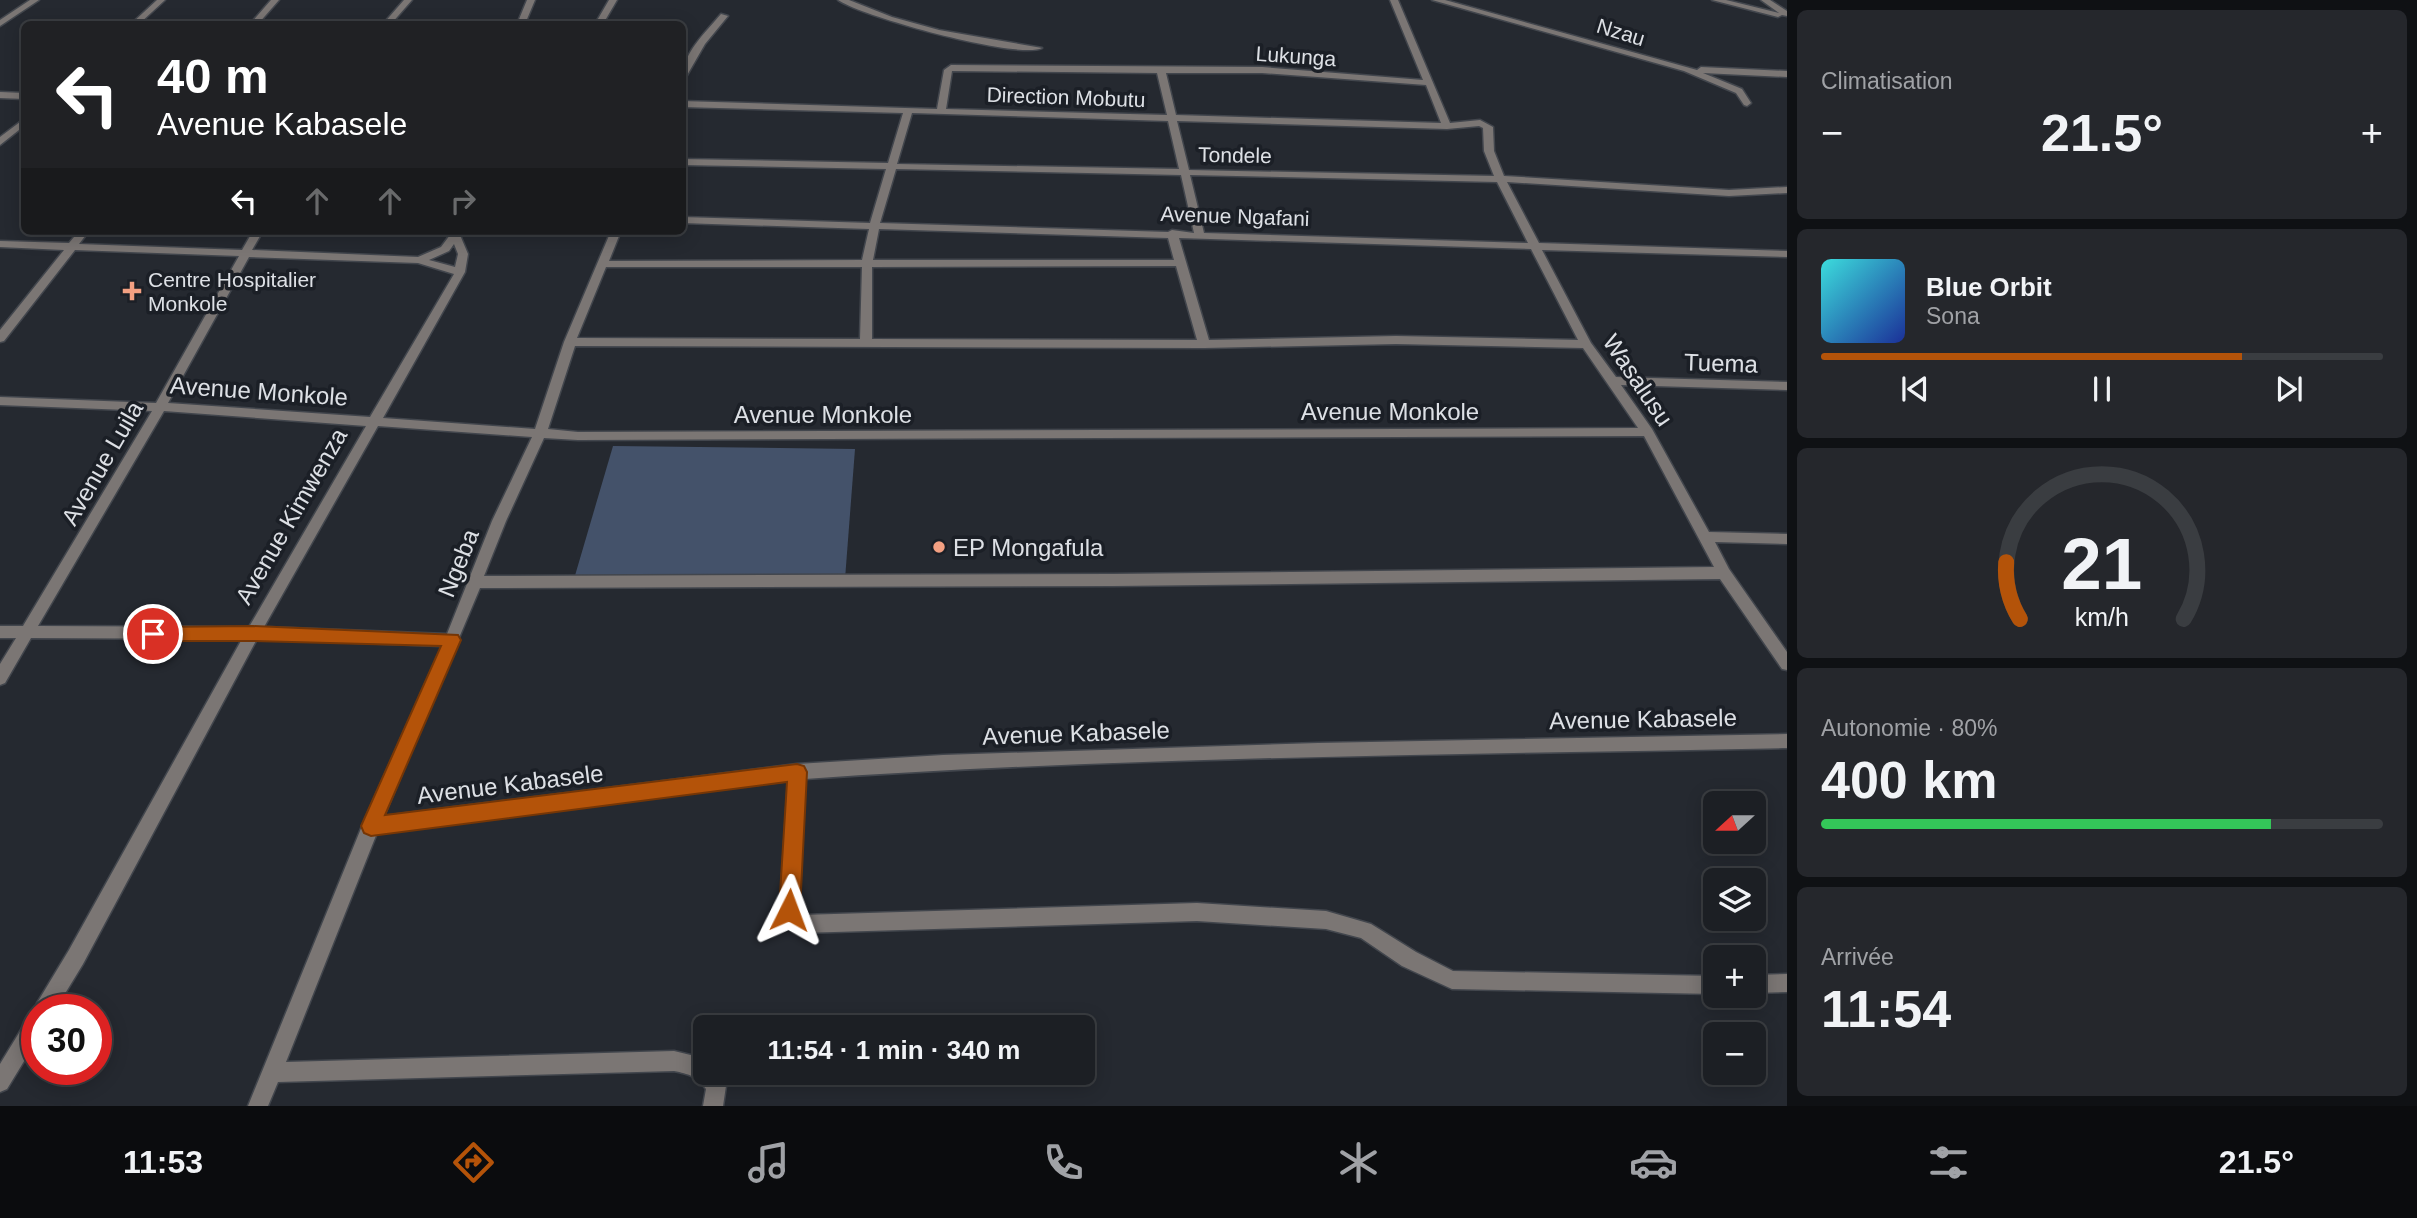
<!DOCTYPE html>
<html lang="fr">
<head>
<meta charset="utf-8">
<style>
	:root { --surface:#1c1f24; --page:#25272c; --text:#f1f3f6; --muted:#a0a2a6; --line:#3a3d41; --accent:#b45309 }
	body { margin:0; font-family:Helvetica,sans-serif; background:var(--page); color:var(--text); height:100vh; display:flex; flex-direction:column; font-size:26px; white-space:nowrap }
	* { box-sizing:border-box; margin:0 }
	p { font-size:23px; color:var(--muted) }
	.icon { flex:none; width:38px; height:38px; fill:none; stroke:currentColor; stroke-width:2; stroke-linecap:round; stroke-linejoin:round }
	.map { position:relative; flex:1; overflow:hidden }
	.sheet { display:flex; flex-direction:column; gap:10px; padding:10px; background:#0f1114; width:630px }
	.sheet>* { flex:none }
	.banner { position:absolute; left:21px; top:21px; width:665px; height:214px; border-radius:10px; box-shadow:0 4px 18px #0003,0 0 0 2px var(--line); background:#202124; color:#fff; overflow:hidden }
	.needle { width:46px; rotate:249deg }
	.controls { position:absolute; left:1703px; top:791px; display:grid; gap:14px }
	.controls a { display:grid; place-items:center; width:63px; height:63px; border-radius:10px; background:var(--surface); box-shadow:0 4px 18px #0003,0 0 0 2px var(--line); font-size:35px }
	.speed { position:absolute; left:21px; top:994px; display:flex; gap:14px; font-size:35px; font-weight:700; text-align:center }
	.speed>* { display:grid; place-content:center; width:91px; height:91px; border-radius:50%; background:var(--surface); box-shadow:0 4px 18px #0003,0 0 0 2px var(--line); line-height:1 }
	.speed .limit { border:10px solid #d22; background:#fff; color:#111 }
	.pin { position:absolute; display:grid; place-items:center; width:60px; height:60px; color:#fff; margin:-30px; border:4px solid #fff; border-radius:50%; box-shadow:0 2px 7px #0007 }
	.me { position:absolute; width:77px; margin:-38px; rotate:3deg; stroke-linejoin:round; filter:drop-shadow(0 0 5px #0008) }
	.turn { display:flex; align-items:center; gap:24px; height:147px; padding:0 21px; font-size:32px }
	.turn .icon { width:91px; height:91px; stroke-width:2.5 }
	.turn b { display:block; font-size:49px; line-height:60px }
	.lanes { display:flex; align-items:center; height:66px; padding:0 21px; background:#0003; justify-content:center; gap:35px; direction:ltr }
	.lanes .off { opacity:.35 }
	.big { font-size:52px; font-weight:700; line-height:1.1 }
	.sheet .tile { flex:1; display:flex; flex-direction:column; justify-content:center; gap:10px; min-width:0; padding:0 24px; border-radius:10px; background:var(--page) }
	.sheet .dial { align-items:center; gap:0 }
	.dial svg { height:182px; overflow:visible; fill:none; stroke:var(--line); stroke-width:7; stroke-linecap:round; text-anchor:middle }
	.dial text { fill:var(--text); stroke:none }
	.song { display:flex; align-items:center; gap:21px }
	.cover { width:84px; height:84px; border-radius:10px; background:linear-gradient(135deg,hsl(180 70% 55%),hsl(230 70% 35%)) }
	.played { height:7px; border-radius:4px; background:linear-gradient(90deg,var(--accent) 75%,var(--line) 75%) }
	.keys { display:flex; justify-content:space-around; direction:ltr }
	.heat { display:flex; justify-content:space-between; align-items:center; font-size:38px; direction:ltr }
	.charge { height:10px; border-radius:5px; background:linear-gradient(90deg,#34c759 80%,var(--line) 0) }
	.trip { position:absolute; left:693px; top:1015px; width:402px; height:70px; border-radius:10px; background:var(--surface); box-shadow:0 4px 18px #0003,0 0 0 2px var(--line); font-weight:700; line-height:70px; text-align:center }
	.tabs { display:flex; height:112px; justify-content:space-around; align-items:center; background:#0b0c0e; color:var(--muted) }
	.tabs .icon { width:49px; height:49px }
	.tabs .selected { color:var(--accent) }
	.tabs b { font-size:32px; color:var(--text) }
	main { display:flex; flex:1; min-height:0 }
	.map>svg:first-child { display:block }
</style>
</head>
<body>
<main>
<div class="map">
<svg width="1787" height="1106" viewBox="0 0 1787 1106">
	<rect width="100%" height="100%" fill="#252930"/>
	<!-- green -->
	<path fill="#44526a" d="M613,446L855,449L845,579H574Z"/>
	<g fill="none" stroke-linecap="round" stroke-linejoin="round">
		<!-- minor casing -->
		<g stroke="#42464d" stroke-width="3">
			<path id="minor" d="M30,0H39L0,26V20Z
				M157,0H165L139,24H131Z
				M271,0H279L258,24H250Z
				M404,0H412L391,24H383Z
				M527,0H535L525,24H517Z
				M609,0H617L603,24H595Z
				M838,0H849L892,17L939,30L1042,48C1019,60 863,17 838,0Z
				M1390,0H1398L1450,123L1480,120L1493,127L1494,151L1504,176L1729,190L1787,187V193L1729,196L1507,182L1539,243L1787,251V257L1542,250L1591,343L1616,377L1787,382V390L1621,385L1652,429L1709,532L1787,534V544L1715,542L1729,569L1787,652V670L1782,669L1720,579L1113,586L480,588L384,816L797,764L943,755L1318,743L1787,734V748C1460,755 1132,756 805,779L798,909L801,915L1197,903L1326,911L1371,924L1416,952L1453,971L1715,976V994L1452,989L1402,966L1361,938L1326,929L1197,921L801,933L788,927L780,910L788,781L377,833L286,1062L674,1051L703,1058L705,1060V1073H718L726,1086L723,1106H703L706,1089C696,1076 689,1074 674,1071L278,1082L268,1106H248L362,826L442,646L257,639L83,964L55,1010H37V1040L7,1089L0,1092V1064L30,1015L36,1013L37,1003L69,950L242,639L31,638L5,683L0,685V664L16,638H0V626H23L152,411L0,405V397L156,403L239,256L75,250L4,341L0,342V330L64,250L0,247V241L69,243L79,231H89L79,244L242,250L253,231H263L252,250L418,257L441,247L450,235L448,231H463L460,235L468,254L465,272L383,418L535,429L564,342L611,231H621L609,261L862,260L869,229L682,223V217L870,223L886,169L682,165V159L888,163L903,113L682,107V101L937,109L944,70L951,65L1262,67L1423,80ZM952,71L1157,73L1167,115L946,109ZM1166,73H1262L1426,85L1441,123L1176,115ZM912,113L1168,121L1179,169L897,164ZM1177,121L1447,129L1479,126L1483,128L1484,151L1494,176L1189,170ZM896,169L1181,175L1194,233L1172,230L1168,232L880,223ZM1190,175L1497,182L1528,243L1204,233ZM879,229L1168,238L1174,260H873ZM1179,238L1531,249L1578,340L1396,336L1209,340ZM454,244L458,254L455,267L429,260L449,251ZM249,257L418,263L454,274L370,417L168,403ZM1176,266L1197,340L872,339V267ZM606,267H862L860,339L577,338ZM1396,344L1583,348L1638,428L578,432L548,429L575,346L1204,348ZM164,411L366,426L249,627L38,626ZM378,426L532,437L492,521L447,634L264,627ZM1644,436L1714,567L1113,574L484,576L506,521L544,438L578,440Z
				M1432,0H1445L1697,70L1701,67L1787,71V77L1703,73L1742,89L1751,103L1747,106L1744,105L1736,93L1684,71Z
				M1712,0H1726L1779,13L1761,0H1770L1787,11V16L1782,15L1778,17Z
				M721,14L728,16L705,44L686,77L682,79C682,54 705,33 721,14Z
				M0,92L24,93V99L0,98Z
				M24,119V126L0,145V137Z
				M1787,974V992L1754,993V975Z"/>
		</g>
		<!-- minor -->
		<use href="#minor" fill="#7b7674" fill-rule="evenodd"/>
	</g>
	<!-- route -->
	<path fill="#b45309" stroke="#753606" stroke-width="2" d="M253,626L458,635L461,640L385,815L797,764L804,766L807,772L800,910L797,917L789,920L782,917L779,910L787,782L371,836L364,833L361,826L441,646L253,641H153L147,639L145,634L147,629L153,627Z"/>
	<!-- markers -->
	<g fill="#f3a082" stroke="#1b1f26" stroke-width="2.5">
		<path d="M128.5 280.5h7v7h7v7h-7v7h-7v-7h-7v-7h7z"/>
		<circle cx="939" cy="547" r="7"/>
	</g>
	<g text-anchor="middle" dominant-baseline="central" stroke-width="7" stroke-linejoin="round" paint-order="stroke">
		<!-- far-street labels -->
		<g font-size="21" fill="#dde0e5" stroke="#1b1f26">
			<text transform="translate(1621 32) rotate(17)">Nzau</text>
			<text transform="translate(1296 56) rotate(4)">Lukunga</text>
			<text transform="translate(1066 97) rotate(2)">Direction Mobutu</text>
			<text transform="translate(1235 155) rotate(1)">Tondele</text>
			<text transform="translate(1235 216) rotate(2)">Avenue Ngafani</text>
		</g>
		<!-- far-poi labels -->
		<g font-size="21" fill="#dde0e5" stroke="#1b1f26" text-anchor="start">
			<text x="148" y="279">Centre Hospitalier<tspan x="148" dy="24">Monkole</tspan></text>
		</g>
		<!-- street labels -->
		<g font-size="24" fill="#dde0e5" stroke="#1b1f26">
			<text transform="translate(1721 363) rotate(2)">Tuema</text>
			<text transform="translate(1638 380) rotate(56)">Wasalusu</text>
			<text transform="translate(259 391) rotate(4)">Avenue Monkole</text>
			<text x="1390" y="411">Avenue Monkole</text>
			<text x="823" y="414">Avenue Monkole</text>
			<text transform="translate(102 463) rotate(-60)">Avenue Luila</text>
			<text transform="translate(291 516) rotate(-60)">Avenue Kimwenza</text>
			<text transform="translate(458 563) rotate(-68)">Ngeba</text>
			<text transform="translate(1643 719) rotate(-1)">Avenue Kabasele</text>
			<text transform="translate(1076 733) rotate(-2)">Avenue Kabasele</text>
			<text transform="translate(510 784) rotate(-7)">Avenue Kabasele</text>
		</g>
		<!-- poi labels -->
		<g font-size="24" fill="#dde0e5" stroke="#1b1f26" text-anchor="start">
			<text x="953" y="547">EP Mongafula</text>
		</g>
	</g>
</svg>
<div class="controls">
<a><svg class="needle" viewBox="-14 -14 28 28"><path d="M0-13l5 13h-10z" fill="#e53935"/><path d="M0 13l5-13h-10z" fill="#a0a2a6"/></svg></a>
<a><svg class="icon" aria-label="layers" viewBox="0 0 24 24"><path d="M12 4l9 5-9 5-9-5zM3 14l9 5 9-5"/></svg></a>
<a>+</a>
<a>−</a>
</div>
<div class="speed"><div class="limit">30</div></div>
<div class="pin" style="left:153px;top:634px;background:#d93025"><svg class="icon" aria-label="arrive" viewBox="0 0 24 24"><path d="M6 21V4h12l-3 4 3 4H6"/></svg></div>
<svg class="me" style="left:789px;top:910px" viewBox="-20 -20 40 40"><path d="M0-17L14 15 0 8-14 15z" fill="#b45309" stroke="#fff" stroke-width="4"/></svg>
<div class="trip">11:54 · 1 min · 340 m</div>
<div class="banner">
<div class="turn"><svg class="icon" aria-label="left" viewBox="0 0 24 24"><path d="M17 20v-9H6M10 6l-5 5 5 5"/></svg><div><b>40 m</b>Avenue Kabasele</div></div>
<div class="lanes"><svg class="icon" aria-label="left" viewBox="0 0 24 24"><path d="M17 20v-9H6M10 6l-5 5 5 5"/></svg><svg class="icon off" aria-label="ahead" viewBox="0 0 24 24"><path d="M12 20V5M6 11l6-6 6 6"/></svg><svg class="icon off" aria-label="ahead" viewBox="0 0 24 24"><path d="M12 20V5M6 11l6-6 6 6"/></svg><svg class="icon off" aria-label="right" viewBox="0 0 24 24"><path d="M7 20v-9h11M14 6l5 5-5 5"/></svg></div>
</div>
</div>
<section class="sheet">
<div class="tile"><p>Climatisation</p>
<div class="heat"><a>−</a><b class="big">21.5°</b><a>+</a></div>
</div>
<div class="tile">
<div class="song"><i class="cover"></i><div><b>Blue Orbit</b><p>Sona</p></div></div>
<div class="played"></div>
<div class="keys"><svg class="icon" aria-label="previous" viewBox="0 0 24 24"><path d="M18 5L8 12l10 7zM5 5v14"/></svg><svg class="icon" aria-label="pause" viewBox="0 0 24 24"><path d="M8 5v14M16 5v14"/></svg><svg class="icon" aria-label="next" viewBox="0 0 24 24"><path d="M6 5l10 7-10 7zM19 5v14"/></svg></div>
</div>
<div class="tile dial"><svg viewBox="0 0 100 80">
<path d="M14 69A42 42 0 1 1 86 69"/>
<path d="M14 69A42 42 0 0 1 8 44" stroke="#b45309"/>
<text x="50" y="56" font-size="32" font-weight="700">21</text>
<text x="50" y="72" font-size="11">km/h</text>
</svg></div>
<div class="tile"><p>Autonomie · 80%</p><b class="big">400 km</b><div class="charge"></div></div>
<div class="tile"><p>Arrivée</p><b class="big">11:54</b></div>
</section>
</main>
<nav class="tabs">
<b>11:53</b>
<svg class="icon selected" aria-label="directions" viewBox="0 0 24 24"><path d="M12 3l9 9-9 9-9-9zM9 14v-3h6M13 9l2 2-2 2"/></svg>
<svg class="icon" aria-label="music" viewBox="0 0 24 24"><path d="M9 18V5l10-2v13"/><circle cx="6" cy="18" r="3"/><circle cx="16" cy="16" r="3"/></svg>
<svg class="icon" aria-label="phone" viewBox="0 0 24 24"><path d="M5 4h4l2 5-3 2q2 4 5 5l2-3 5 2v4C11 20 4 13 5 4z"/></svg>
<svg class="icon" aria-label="climate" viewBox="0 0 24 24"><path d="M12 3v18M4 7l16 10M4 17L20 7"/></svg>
<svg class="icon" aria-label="car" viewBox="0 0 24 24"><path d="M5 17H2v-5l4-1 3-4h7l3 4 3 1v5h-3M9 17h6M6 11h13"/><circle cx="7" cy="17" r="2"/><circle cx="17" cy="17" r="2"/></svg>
<svg class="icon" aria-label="filters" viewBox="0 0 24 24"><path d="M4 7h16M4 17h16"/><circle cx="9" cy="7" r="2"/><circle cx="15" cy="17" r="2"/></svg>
<b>21.5°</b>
</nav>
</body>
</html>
